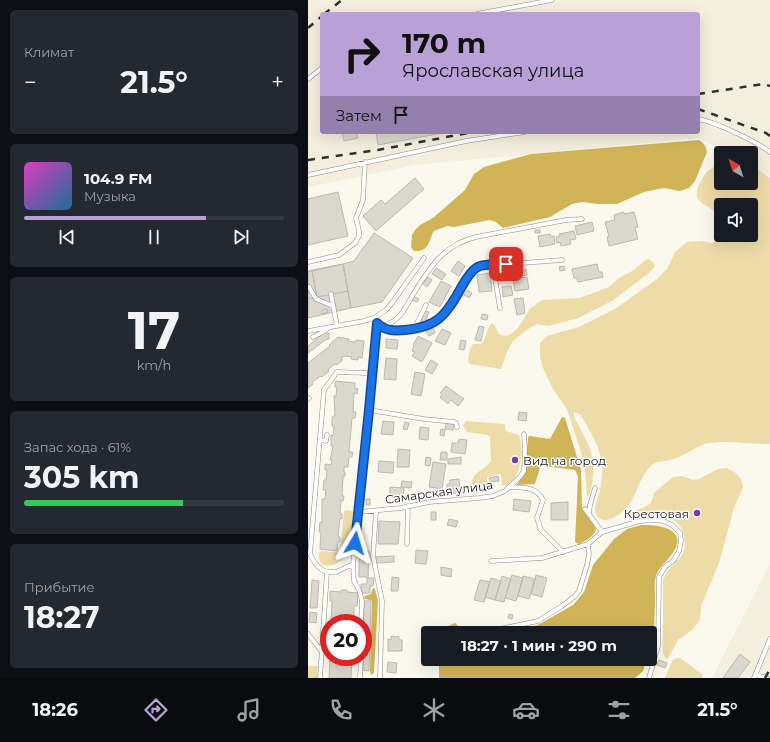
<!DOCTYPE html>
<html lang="ru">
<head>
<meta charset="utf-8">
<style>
	:root { --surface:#171b24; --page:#242831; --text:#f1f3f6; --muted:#9ea1a6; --line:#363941; --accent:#b9a0d7 }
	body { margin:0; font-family:Montserrat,sans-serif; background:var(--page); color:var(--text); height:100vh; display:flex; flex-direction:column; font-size:15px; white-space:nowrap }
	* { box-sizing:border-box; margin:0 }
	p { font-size:13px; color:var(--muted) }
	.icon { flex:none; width:22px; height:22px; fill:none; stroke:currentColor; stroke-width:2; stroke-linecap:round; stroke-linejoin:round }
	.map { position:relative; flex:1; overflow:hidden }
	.sheet { display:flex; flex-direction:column; gap:10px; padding:10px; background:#0d0f14; width:308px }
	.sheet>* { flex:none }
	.guide { position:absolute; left:12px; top:12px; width:380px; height:122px; border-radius:4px; box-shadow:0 4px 16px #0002; background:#b9a0d7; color:#111; overflow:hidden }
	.needle { width:26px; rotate:321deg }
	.controls { position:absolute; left:406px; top:146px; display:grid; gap:8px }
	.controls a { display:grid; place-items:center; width:44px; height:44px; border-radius:4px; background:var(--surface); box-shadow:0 4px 16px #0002; font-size:20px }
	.speed { position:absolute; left:12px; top:614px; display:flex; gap:8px; font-size:20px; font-weight:700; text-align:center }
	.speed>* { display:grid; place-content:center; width:52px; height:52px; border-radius:50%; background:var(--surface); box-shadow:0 4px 16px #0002; line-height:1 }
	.speed .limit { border:6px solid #d22; background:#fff; color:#111 }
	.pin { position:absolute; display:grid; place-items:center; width:34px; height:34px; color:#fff; margin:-17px; border-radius:8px; box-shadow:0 2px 6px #0006 }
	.me { position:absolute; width:44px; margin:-22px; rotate:7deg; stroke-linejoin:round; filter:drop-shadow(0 0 3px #0008) }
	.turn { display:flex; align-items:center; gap:14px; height:84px; padding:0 16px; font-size:18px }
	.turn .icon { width:52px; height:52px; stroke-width:2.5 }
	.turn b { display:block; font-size:28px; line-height:34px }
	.then { display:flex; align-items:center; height:38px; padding:0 16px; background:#0003; gap:8px; font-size:15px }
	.big { font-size:30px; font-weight:700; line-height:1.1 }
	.sheet .widget { flex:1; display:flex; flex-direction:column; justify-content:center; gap:6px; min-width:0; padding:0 14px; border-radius:6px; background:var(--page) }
	.sheet .dial { align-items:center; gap:0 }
	.dial b { font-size:52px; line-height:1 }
	.song { display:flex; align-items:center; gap:12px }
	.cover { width:48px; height:48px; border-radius:6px; background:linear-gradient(135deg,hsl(310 70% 55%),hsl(200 70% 35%)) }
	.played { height:4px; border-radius:2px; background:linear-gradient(90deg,var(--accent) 70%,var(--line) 70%) }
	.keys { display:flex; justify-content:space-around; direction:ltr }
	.heat { display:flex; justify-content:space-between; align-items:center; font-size:22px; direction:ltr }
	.charge { height:6px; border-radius:3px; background:linear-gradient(90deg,#34c759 61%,var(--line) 0) }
	.trip { position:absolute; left:113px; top:626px; width:236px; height:40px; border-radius:4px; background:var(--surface); box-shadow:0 4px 16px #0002; font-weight:700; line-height:40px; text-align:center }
	.menu { display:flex; height:64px; justify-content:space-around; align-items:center; background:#090b0e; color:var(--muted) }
	.menu .icon { width:28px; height:28px }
	.menu .current { color:var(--accent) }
	.menu b { font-size:18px; color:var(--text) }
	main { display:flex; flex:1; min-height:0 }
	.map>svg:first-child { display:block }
</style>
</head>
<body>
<main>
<section class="sheet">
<div class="widget"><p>Климат</p>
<div class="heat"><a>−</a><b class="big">21.5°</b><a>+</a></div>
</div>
<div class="widget">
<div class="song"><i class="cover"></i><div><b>104.9 FM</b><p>Музыка</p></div></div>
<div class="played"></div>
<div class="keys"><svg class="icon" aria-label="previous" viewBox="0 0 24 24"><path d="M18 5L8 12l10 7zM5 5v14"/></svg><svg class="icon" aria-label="pause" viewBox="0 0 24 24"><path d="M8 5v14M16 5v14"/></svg><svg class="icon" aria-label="next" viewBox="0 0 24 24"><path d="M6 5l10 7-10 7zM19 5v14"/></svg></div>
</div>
<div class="widget dial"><b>17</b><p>km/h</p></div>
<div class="widget"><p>Запас хода · 61%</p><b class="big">305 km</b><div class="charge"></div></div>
<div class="widget"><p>Прибытие</p><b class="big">18:27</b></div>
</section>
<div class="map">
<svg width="462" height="678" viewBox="0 0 462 678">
	<rect width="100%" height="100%" fill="#fbf8ee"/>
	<!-- built -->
	<path fill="#f3eedd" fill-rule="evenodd" d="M0,0H462V176L443,166V153H419L391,138L107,165L0,187ZM14,14H390V132H14Z
		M462,564V678H404Z"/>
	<!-- green -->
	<path fill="#eddca8" d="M443,164L462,178V444C443,445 409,438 392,446C383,450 376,456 365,459C358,462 349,460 343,466C334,474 330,488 325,498C321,508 297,531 288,514C285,508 290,498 292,491C293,483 295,472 294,464C292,446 281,429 272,414L266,412V417C279,441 289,455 284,484C283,489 282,495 279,497L277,470L274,455L259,409L245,389L235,368L232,357V343L239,336L271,327L307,309L349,279L359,269L367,252L379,242L395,241L404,243L413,239L414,235H443V205H413V219C402,201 378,206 394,179C399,170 403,167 413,165V183H443Z
		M340,259L345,262L347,266L341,273L304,301L270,318L241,326L229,324L220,329L205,341L199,352L193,369L161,364C159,358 162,349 165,344C167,344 170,344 172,344C178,343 178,328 184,323C189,326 188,333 193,335C207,340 216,317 222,309C226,306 230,302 235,300L272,298L301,287L311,278L326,270L336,261Z
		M158,421L196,424L197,425L198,431L211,435C216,450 214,478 198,486L194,485L193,476L192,474L179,477V482L183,488L181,491L170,493L164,490C161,471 177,471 183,461L182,437L180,435L159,432L155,426Z
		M419,468L428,473L433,479L435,487L426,508L411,563L393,606L392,620L384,630L370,640L361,657L359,659L357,658L355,653V579C357,577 358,573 360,571C364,565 370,562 374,555C377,550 377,542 376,537C373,513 347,515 328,515L326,514L327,511L337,507L343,503L346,493L365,477L374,476L385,480L391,479L410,469Z
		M37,510L44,511L45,512C44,522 44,544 40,552C35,564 9,575 11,553L14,551L30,552L32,550L36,512Z
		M369,658H372L394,674L395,678H357L365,660Z
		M0,666H10L9,678H0Z"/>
	<!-- forest -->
	<path fill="#d1b458" d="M391,140C396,143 398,146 399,152L387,181L381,188L372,191L356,188L336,192L309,204H290L274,202L264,204L242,217L195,228L188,222L182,220L146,227L139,226L126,231C120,241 122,252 106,251L103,247L104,235L107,230L112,225L125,218L157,190L166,174L176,167L223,154Z
		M254,417L257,418L273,470L274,509L280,516L288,529C286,537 277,541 271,544L267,542L270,476L267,470L236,466L232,468L227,484L209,485L217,472L220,437L222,436L242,439Z
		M333,525C351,524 382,529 364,554C359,562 351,566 348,576C346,582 347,591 347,597C347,613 346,628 345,643L342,652V633H201L230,625L265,605L276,592L285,565L306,539L319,529Z
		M65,588L67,589L70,601L66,671V673L63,675L62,671L64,601L55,598L57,596L63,594Z
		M147,623L154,630L155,633H136L140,626Z
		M131,659H163L171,662L179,659H339L335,671L327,678H131Z"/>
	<!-- building -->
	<path fill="#dbd8cf" stroke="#bcb9b0" d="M34,132H49L50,138L36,141Z
		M68,132H140L70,145Z
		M107,178L116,189L68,231L55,216L73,200L77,204Z
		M30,192L40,236L0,245V199Z
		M316,212V214L326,212L330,227L327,228L330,239L301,246L299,237L301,236L297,222L307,220L306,215Z
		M284,222L286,231L269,235L267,226Z
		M227,230H232V233H227Z
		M266,231L268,239L262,240L263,244L253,246L252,242L249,243L248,237L252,236L251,234Z
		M66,233L105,258L74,302L43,308L35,264L46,261Z
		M242,234V236H246L247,244L232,247L230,236Z
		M150,261L157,266L151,276L143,271Z
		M35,264L43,308L0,318V271Z
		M35,264L40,291L9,297L4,271Z
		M289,264L291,272H294L295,277L270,282L269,278H266L264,269Z
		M202,266L203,273L192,275L191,268Z
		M256,266L257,270L252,271L251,267Z
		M128,268L138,274L134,280L124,274Z
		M218,269L219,275L208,277L207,271Z
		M0,271H4L9,297L0,299Z
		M182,273L184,291L171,292L169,275Z
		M120,277L124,280L119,287L115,284Z
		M219,277L221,289L207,291L205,279Z
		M133,281L143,286L132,307L121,302Z
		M203,286L205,295L195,297L194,287Z
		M160,290L164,293L161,298L156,295Z
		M106,297L111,299L109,302L104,300Z
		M215,298L217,313L209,315L206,299Z
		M19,309L20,312L14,314V310Z
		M116,311L121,312L117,322L113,321Z
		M174,314L180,315L179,320L173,319Z
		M171,326L176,327L173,341L167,340Z
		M125,328L127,333L121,336L118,331Z
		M134,329L143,333L137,345L127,341Z
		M16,333H21V339L17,340L0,353V346Z
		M110,336L124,343L114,362L104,356L107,352L104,351L106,346L105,345Z
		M30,337L41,339L40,341L47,342L48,340L56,341L54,358L50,357V360L43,359L44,357L37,356L33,358L35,360L29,365L27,364L23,367L20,369L21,371L14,377L13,376L4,382L5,384L0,388V363L22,346L21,345Z
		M78,339L90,340L89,349L78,348Z
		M153,340L158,341L156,350L151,349Z
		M78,358L89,359L88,380L76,379Z
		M123,360L130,364L124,374L117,370Z
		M107,372L117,374L113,396L103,394Z
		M27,381L47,383V388L50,389L49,394L46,393L45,412H48L47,418H44L41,452H45L44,457H41L40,467H36V472H37V476H35L34,496H36L35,501H33L32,513L34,514V519L32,518L30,536L32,537V542H30L29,551L12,549L13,532H11L12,522L14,523V499H17L18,490H15L16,480H18L19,470H17V464L23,465L24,462V460H22L25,446H23V435L25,436L26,427L24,426V419L25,416H27L26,396H28L29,387H27Z
		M138,386L156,399L150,406L143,400L140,404L132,397L134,395L132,393Z
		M211,412L219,413L218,421L210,420Z
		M75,421L86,422L85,435L73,434Z
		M97,422L101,423L99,430L95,429Z
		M138,423L146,424L145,430L137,429Z
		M112,427L121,428L120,440L111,439Z
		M133,429L137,430L136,436L132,435Z
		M151,439L159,440L157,454L143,452L144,443H150Z
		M90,449L102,450L101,467H89Z
		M133,452H139V460H132Z
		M118,457L123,458L122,466L117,465Z
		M153,457V464H140V459Z
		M71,461L86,462L85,473L70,472Z
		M125,462L138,464L134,489L121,487Z
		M190,476L191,481L182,482L181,478Z
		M151,479L152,489H148V493L142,494V491H139V484H142V480Z
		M94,481L104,482L103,488L93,487Z
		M82,487L96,488L95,497L82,496Z
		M58,499H62V505H58Z
		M206,499L223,501L221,512L205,510Z
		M260,502V520H243V503Z
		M123,512H128V520H123Z
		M141,519L150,521L148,527L139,525Z
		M71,521L92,522L90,544H70Z
		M108,550L120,551L118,564L107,563Z
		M57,551H61L60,578H66L65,586H62V593H53V584H59V577H51V558H56Z
		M86,556V562L68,563V557Z
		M133,567L144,569L143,577L133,575Z
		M204,575L215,578L208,601L197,598Z
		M228,575L239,578L234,597L223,594Z
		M194,576L203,579L196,602L187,600Z
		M215,576L227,579L221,599L210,596Z
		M84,577L91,578L90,591H83Z
		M183,578L193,581L187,600L177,597Z
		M4,580L11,581L9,608H2Z
		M172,580L182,582L176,602L166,600Z
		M33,590H39V592L50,593L49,606H46V623H23L24,601H22V591L33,592Z
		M56,601H63L61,671L55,670Z
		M2,612L9,613L8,623L1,622Z
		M201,614L205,615L204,619L200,618Z
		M83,636L91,637V640H94V651H80V639L83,640Z
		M432,654L442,662L430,678H415Z
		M22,657H44L43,678H21Z
		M351,660L359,663L357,668L349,665Z
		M80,662L89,663L88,673L79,672Z"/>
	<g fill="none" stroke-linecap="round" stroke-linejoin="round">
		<!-- service casing -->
		<g stroke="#8d8a82" stroke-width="5">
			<path id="service" d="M169,14L244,0
				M0,79L14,68
				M390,119C408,122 447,141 462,152
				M0,175L158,141L217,132
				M116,258L84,303L78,310L66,318L72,327C76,325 81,324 84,322C93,317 98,307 103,298C120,270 134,245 168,237L258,220L274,219
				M0,262L31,255L47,243L51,236V231L48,218L55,200L57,162
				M185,266L192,308
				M0,287H1L8,299L25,306
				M23,294L29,326
				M72,327C84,332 96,332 108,328C115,326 123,325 129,321C149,308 150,277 172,266L254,260
				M106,329L118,305
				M0,331L56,321L66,318
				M5,337C10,334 17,332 20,328
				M0,399L1,398
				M61,410L116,419L146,422L148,423L149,427
				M12,440L18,441L19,435
				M202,487C215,488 228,486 235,500L229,518L233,530L255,552
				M277,509L294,532
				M68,511L65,556L74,601L72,678
				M51,512L93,508L121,502L171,498L185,496L197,491L211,478L216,471L217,450L216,434
				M281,514L282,505L287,488
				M99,544L100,506
				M183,561L234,558L280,544L294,532L332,521L351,520L358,522L364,525L372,533L373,541L371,551L366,560L357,567L351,577L350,646L341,678
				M45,564L46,581L51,590L54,601L53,623
				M19,572H28L45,564L51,512L69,323
				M192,629L230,621L254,606L267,596L271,591L279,565L281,554L280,544
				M0,634L14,652
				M448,675L459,678
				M12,678L19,572C10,569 6,562 2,554L16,390L29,372L58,373
				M52,678L53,657
				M446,678L462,639"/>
		</g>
		<!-- service -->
		<use href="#service" stroke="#fff" stroke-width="4"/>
		<!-- rail -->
		<path stroke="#32302d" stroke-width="2.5" stroke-dasharray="7 7" stroke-linecap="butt" d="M16,14L34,0
			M0,28L14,16
			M390,94L455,84L462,86
			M390,109L458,133L462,136
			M0,160L70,150L165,132
			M457,678L462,669"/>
	</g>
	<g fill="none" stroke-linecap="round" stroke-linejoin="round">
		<!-- route casing -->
		<g stroke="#114b97" stroke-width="10">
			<path id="route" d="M47,543L61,410L69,323C77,331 86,331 97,330C130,327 138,315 153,288C157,281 161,273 168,268C175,263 189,265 198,264"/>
		</g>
		<!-- route -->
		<use href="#route" stroke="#1a73e8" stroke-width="7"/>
	</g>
	<!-- markers -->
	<g fill="#743bb1" stroke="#fff" stroke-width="1.5">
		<circle cx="207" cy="460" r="4"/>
		<circle cx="389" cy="513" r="4"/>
	</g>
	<g text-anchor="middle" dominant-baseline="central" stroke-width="3" stroke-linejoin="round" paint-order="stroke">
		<!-- poi labels -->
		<g font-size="12" fill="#191815" stroke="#fff" text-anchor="start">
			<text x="215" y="460">Вид на город</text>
			<text x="381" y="513" text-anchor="end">Крестовая</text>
		</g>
		<!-- street labels -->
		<g font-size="12" fill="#191815" stroke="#fff">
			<text transform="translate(131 492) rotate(-8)">Самарская улица</text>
		</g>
	</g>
</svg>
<div class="controls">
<a><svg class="needle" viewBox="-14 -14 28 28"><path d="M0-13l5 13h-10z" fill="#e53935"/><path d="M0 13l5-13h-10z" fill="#9ea1a6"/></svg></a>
<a><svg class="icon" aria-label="sound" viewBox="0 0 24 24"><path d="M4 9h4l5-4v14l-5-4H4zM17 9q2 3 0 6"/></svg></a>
</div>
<div class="speed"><div class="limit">20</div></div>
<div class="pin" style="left:198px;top:264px;background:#d93025"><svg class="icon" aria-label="arrive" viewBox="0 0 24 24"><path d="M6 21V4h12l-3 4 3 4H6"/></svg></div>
<svg class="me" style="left:47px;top:543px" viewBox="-20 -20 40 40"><path d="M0-17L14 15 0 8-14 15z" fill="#1a73e8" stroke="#fff" stroke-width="4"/></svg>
<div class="trip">18:27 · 1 мин · 290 m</div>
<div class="guide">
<div class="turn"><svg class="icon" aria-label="right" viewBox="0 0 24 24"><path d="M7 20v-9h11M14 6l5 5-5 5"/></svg><div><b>170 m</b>Ярославская улица</div></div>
<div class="then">Затем<svg class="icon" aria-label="arrive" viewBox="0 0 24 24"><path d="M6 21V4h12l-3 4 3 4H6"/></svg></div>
</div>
</div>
</main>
<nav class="menu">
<b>18:26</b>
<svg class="icon current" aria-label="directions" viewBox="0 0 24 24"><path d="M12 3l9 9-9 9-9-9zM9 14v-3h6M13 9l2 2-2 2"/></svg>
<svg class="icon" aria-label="music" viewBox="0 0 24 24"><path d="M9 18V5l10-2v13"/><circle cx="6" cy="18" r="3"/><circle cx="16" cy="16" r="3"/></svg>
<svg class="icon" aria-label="phone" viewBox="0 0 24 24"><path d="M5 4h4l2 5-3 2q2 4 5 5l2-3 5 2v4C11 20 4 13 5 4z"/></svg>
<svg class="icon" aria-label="climate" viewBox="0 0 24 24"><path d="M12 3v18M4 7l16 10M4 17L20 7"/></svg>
<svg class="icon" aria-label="car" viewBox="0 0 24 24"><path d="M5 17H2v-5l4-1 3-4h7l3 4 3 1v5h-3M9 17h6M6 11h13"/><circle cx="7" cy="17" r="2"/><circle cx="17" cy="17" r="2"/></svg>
<svg class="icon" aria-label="filters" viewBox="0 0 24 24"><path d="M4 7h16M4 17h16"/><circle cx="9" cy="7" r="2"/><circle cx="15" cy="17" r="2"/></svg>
<b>21.5°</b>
</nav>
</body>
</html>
